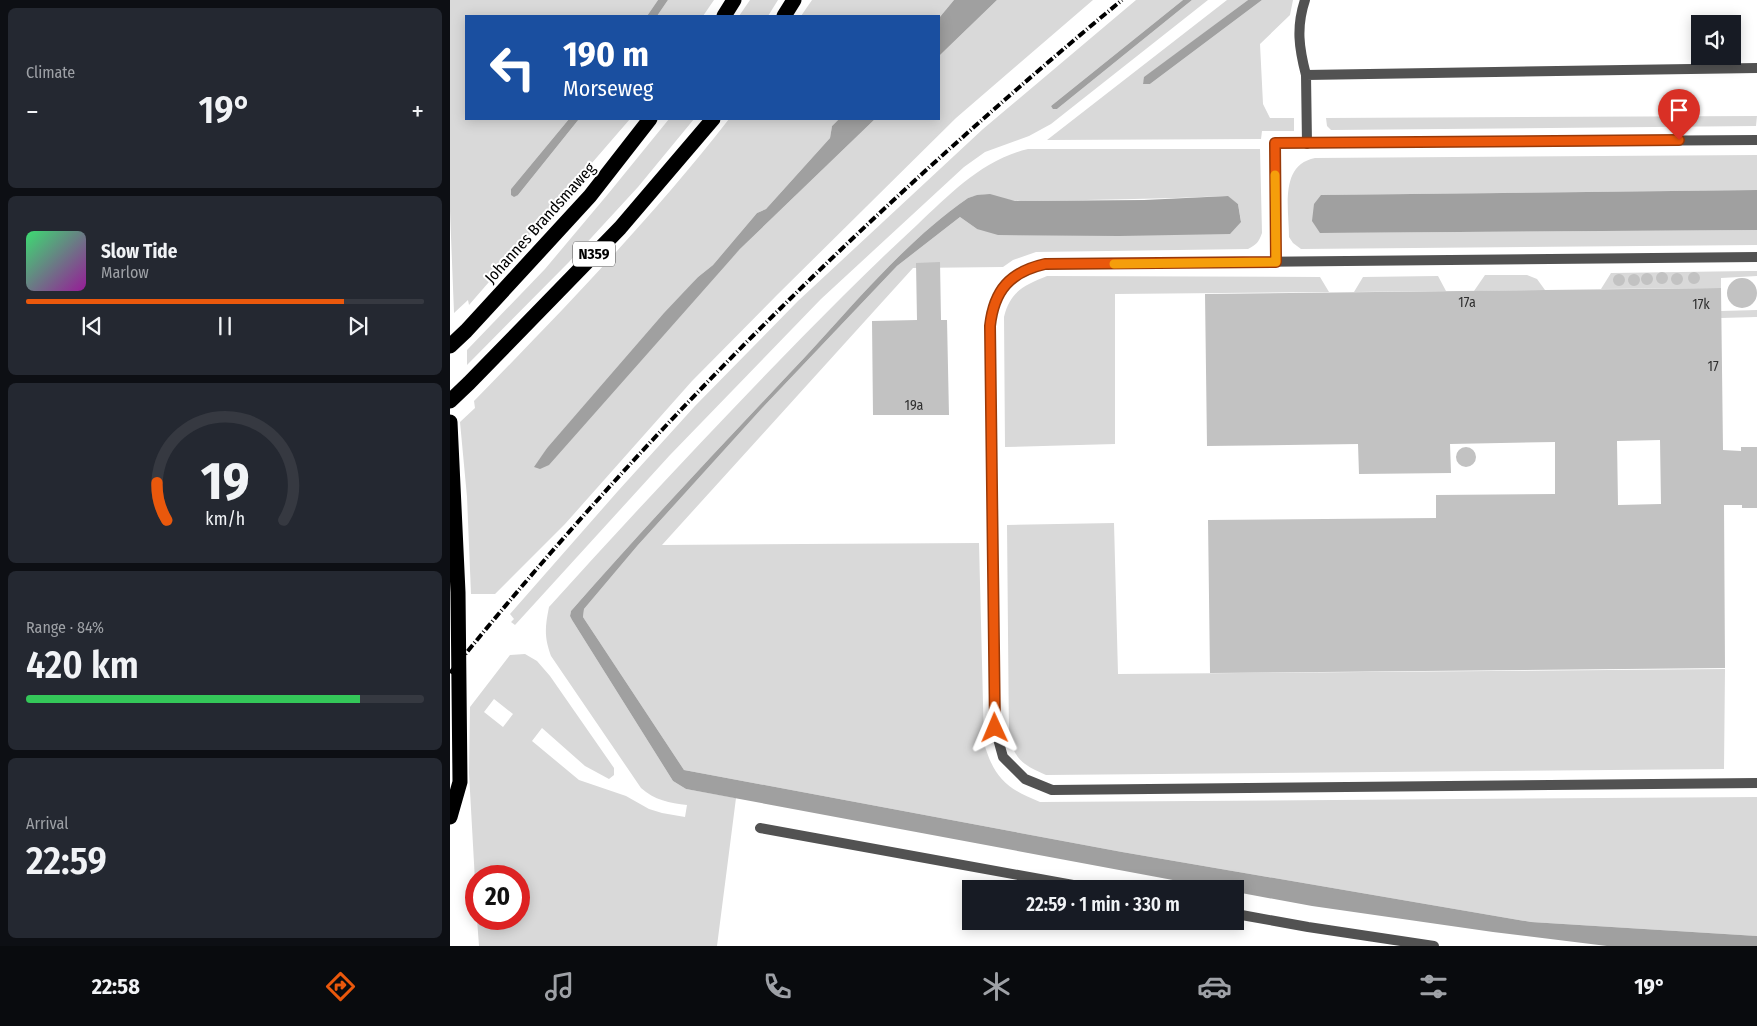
<!DOCTYPE html>
<html lang="en">
<head>
<meta charset="utf-8">
<style>
	:root { --surface:#171b24; --page:#242831; --text:#f1f3f6; --muted:#9ea1a6; --line:#363941; --accent:#ea580c }
	body { margin:0; font-family:"Fira Sans Condensed",sans-serif; background:var(--page); color:var(--text); height:100vh; display:flex; flex-direction:column; font-size:19px; white-space:nowrap }
	* { box-sizing:border-box; margin:0 }
	p { font-size:16px; color:var(--muted) }
	.icon { flex:none; width:28px; height:28px; fill:none; stroke:currentColor; stroke-width:2; stroke-linecap:round; stroke-linejoin:round }
	.map { position:relative; flex:1; overflow:hidden }
	.panel { display:flex; flex-direction:column; gap:8px; padding:8px; background:#0d0f14; width:450px }
	.panel>* { flex:none }
	.hud { position:absolute; left:15px; top:15px; width:475px; height:105px; border-radius:0px; box-shadow:0 2px 12px #0003; background:#1a4fa0; color:#fff; overflow:hidden }
	.buttons { position:absolute; left:1241px; top:15px; display:grid; gap:10px }
	.buttons a { display:grid; place-items:center; width:50px; height:50px; border-radius:0px; background:var(--surface); box-shadow:0 2px 12px #0003; font-size:25px }
	.speed { position:absolute; left:15px; top:865px; display:flex; gap:10px; font-size:25px; font-weight:700; text-align:center }
	.speed>* { display:grid; place-content:center; width:65px; height:65px; border-radius:50%; background:var(--surface); box-shadow:0 2px 12px #0003; line-height:1 }
	.speed .limit { border:8px solid #d22; background:#fff; color:#111 }
	.pin { position:absolute; display:grid; place-items:center; width:42px; height:42px; color:#fff; margin:-51px -21px; border-radius:50% 50% 50% 0; rotate:-45deg; box-shadow:0 0 5px #0007 }
	.pin .icon { rotate:45deg }
	.me { position:absolute; width:55px; margin:-28px; rotate:359deg; stroke-linejoin:round; filter:drop-shadow(0 0 4px #0008) }
	.turn { display:flex; align-items:center; gap:18px; height:105px; padding:0 15px; font-size:22px }
	.turn .icon { width:65px; height:65px; stroke-width:2.5 }
	.turn b { display:block; font-size:35px; line-height:42px }
	.big { font-size:38px; font-weight:600; line-height:1.1 }
	.panel .widget { flex:1; display:flex; flex-direction:column; justify-content:center; gap:8px; min-width:0; padding:0 18px; border-radius:8px; background:var(--page) }
	.panel .dial { align-items:center; gap:0 }
	.dial svg { height:130px; overflow:visible; fill:none; stroke:var(--line); stroke-width:7; stroke-linecap:round; text-anchor:middle }
	.dial text { fill:var(--text); stroke:none }
	.song { display:flex; align-items:center; gap:15px }
	.cover { width:60px; height:60px; border-radius:8px; background:linear-gradient(135deg,hsl(140 70% 55%),hsl(300 70% 35%)) }
	.played { height:5px; border-radius:2px; background:linear-gradient(90deg,var(--accent) 80%,var(--line) 80%) }
	.keys { display:flex; justify-content:space-around; direction:ltr }
	.heat { display:flex; justify-content:space-between; align-items:center; font-size:28px; direction:ltr }
	.charge { height:8px; border-radius:4px; background:linear-gradient(90deg,#34c759 84%,var(--line) 0) }
	.trip { position:absolute; left:512px; top:880px; width:282px; height:50px; border-radius:0px; background:var(--surface); box-shadow:0 2px 12px #0003; font-weight:600; line-height:50px; text-align:center }
	.tab-bar { display:flex; height:80px; justify-content:space-around; align-items:center; background:#090b0e; color:var(--muted) }
	.tab-bar .icon { width:35px; height:35px }
	.tab-bar .on { color:var(--accent) }
	.tab-bar b { font-size:22px; color:var(--text) }
	main { display:flex; flex:1; min-height:0 }
	.map>svg:first-child { display:block }
</style>
</head>
<body>
<main>
<section class="panel">
<div class="widget"><p>Climate</p>
<div class="heat"><a>−</a><b class="big">19°</b><a>+</a></div>
</div>
<div class="widget">
<div class="song"><i class="cover"></i><div><b>Slow Tide</b><p>Marlow</p></div></div>
<div class="played"></div>
<div class="keys"><svg class="icon" aria-label="previous" viewBox="0 0 24 24"><path d="M18 5L8 12l10 7zM5 5v14"/></svg><svg class="icon" aria-label="pause" viewBox="0 0 24 24"><path d="M8 5v14M16 5v14"/></svg><svg class="icon" aria-label="next" viewBox="0 0 24 24"><path d="M6 5l10 7-10 7zM19 5v14"/></svg></div>
</div>
<div class="widget dial"><svg viewBox="0 0 100 80">
<path d="M14 69A42 42 0 1 1 86 69"/>
<path d="M14 69A42 42 0 0 1 8 46" stroke="#ea580c"/>
<text x="50" y="56" font-size="32" font-weight="700">19</text>
<text x="50" y="72" font-size="11">km/h</text>
</svg></div>
<div class="widget"><p>Range · 84%</p><b class="big">420 km</b><div class="charge"></div></div>
<div class="widget"><p>Arrival</p><b class="big">22:59</b></div>
</section>
<div class="map">
<svg width="1307" height="946" viewBox="0 0 1307 946">
	<rect width="100%" height="100%" fill="#fff"/>
	<!-- green -->
	<path fill="#d9d9d9" fill-rule="evenodd" d="M0,0H208L197,16H16V119H119L61,189L68,195L129,119H180L19,305L18,300L4,313L0,211Z
		M218,0H264L253,16H207Z
		M300,0H328L318,16H289Z
		M362,0H504L489,18V16H351Z
		M547,0H643L506,118L327,295L242,381L115,524L45,594H21L17,497L10,422L25,408L24,401C113,310 201,219 279,119H389L382,126L380,138L316,209L307,213L263,265L248,277L97,448L85,467L290,249L425,119H489V56Z
		M686,0H733L601,106L607,109L742,0H758L601,124L579,136L535,152L514,167L371,299L220,455L65,625L61,622L64,619L60,614L168,491L245,406L348,301L533,129Z
		M777,0H798L695,77L693,84H700L812,0H843L840,15L810,44L813,104L820,118H844V131H812L811,139L597,140Z
		M1307,116L1306,126L881,130L877,126L876,118Z
		M219,119H244L188,187L119,262L17,365V350L95,269L158,194Z
		M578,149H810L812,233C809,242 806,245 798,249L586,252L563,260L553,267L463,268L212,545L529,543L534,743C544,778 557,789 590,802L1307,797V936L1081,922L672,852L234,770L133,617L134,609L188,545L315,405L447,266L510,217L527,229L791,221L788,204L777,196C708,199 639,200 570,201C548,201 543,189 518,198C456,241 406,302 355,357C276,441 197,524 121,611L120,616L122,620L223,781L236,789L286,798L267,946H29L27,919H69V876H26V899L19,773L20,707L60,655L75,654L87,661L100,676L164,768V775L159,779L135,766L92,728L82,741L129,780L176,796L199,809L212,813L235,817L237,805C220,803 204,800 191,788L101,656C94,637 95,627 99,607C195,501 292,397 393,296C417,272 442,248 467,225C500,194 532,160 578,149ZM44,699L63,714L53,727L34,712Z
		M1307,155V190L871,195L870,233L1307,230V245L851,249L843,243L839,237C839,209 829,165 865,158Z
		M1300,271H1307V276L1271,278V288L1151,289L1161,273Z
		M1035,275H1077L1087,279L1095,290L1024,291Z
		M597,276L870,277L879,292L665,294V444L555,447L554,317C560,291 575,285 597,276Z
		M988,276L996,291L904,292L913,277Z
		M1307,310V317H1306L1271,318V311Z
		M664,523L668,674L1275,669L1274,769L596,775C574,765 568,762 559,740L557,525Z"/>
	<!-- water -->
	<path fill="#a0a0a0" d="M208,0H218L207,16H197Z
		M504,0H547L489,56V18Z
		M733,0H742L607,109H603L601,106Z
		M798,0H812L700,84H693L694,77Z
		M119,119H129L68,195L64,197L61,195V189Z
		M389,119H425L290,249L99,465L90,469L84,467L97,448L214,313L248,277L263,265L307,213L316,209L380,138L382,126Z
		M1307,190V230L870,233L862,221L864,204L871,195Z
		M540,194L565,201L694,200L778,196L788,204L791,222L780,234L669,236L548,235L527,229L510,217L447,266L315,405L188,545L134,609L133,617L234,770L672,852L1081,922L1307,936V946H1157L1043,932L862,906L786,892V889H771L236,789L223,781L122,620L120,616L121,611C197,524 276,441 355,357C406,302 456,241 518,198L527,195Z"/>
	<!-- building -->
	<path fill="#c2c2c2" fill-rule="evenodd" d="M490,262L491,320H497L499,415H423L422,321L467,320L466,263Z
		M1238 278a6 6 0 1 1 12 0a6 6 0 1 1-12 0Z
		M1206 278a6 6 0 1 1 12 0a6 6 0 1 1-12 0Z
		M1191 279a6 6 0 1 1 12 0a6 6 0 1 1-12 0Z
		M1221 279a6 6 0 1 1 12 0a6 6 0 1 1-12 0Z
		M1163 280a6 6 0 1 1 12 0a6 6 0 1 1-12 0Z
		M1178 280a6 6 0 1 1 12 0a6 6 0 1 1-12 0Z
		M1277 293a15 15 0 1 1 30 0a15 15 0 1 1-30 0Z
		M1271,288L1273,450L1291,451V447H1307V508H1292V505H1274L1275,668L760,673L758,520L986,518V495L1105,494V442L1000,444L1001,473L909,474L908,444L757,446L755,294ZM1210,440L1211,504L1168,505L1167,441Z
		M1006 457a10 10 0 1 1 20 0a10 10 0 1 1-20 0Z"/>
	<g fill="none" stroke-linecap="round" stroke-linejoin="round">
		<!-- lane -->
		<path stroke="#525252" stroke-width="10" d="M855,0C846,27 849,48 856,75L1307,68
			M856,75L857,144
			M1307,257L595,264C560,272 544,290 540,326L545,728L553,757L575,779L602,790L1307,783
			M310,828L645,889
			M786,914L858,927L984,946"/>
		<!-- street -->
		<path stroke="#525252" stroke-width="10" d="M826,262L825,143L1307,140"/>
		<!-- highway -->
		<path stroke="#000" stroke-width="15" d="M274,16L284,0
			M334,16L344,0
			M0,346L16,331L140,196L200,119
			M0,401L19,383L170,228L263,119
			M0,422L8,592L10,782L0,817"/>
		<!-- rail -->
		<path stroke="#000" stroke-width="4" stroke-dasharray="8 2.5 1 2.5" stroke-linecap="butt" d="M0,673C200,425 427,203 672,0"/>
	</g>
	<g fill="none" stroke-linecap="round" stroke-linejoin="round">
		<!-- route casing -->
		<g stroke="#983908" stroke-width="12">
			<path id="route" d="M545,728L540,326C544,290 560,272 595,264L826,262L825,143L1229,140"/>
		</g>
		<!-- route -->
		<use href="#route" stroke="#ea580c" stroke-width="9"/>
		<!-- slow -->
		<path stroke="#f59e0b" stroke-width="9" d="M664,264L826,262L825,175"/>
	</g>
	<g text-anchor="middle" dominant-baseline="central" stroke-width="4" stroke-linejoin="round" paint-order="stroke">
		<!-- number labels -->
		<g font-size="14" fill="#303030">
			<text x="1017" y="302">17a</text>
			<text x="1251" y="304">17k</text>
			<text x="1263" y="366">17</text>
			<text x="464" y="405">19a</text>
		</g>
		<!-- shield labels -->
		<rect fill="#fff" stroke="#4c4c4c" stroke-width="1" x="123" y="241.5" width="42" height="25" rx="4"/>
		<g font-size="15" font-weight="bold" fill="#000">
			<text x="144" y="254">N359</text>
		</g>
		<!-- street labels -->
		<g font-size="16" fill="#000" stroke="#fff">
			<text transform="translate(90 223) rotate(-48)">Johannes Brandsmaweg</text>
		</g>
	</g>
</svg>
<div class="buttons">
<a><svg class="icon" aria-label="sound" viewBox="0 0 24 24"><path d="M4 9h4l5-4v14l-5-4H4zM17 9q2 3 0 6"/></svg></a>
</div>
<div class="speed"><div class="limit">20</div></div>
<div class="pin" style="left:1229px;top:140px;background:#d93025"><svg class="icon" aria-label="arrive" viewBox="0 0 24 24"><path d="M6 21V4h12l-3 4 3 4H6"/></svg></div>
<svg class="me" style="left:545px;top:728px" viewBox="-20 -20 40 40"><path d="M0-17L14 15 0 8-14 15z" fill="#ea580c" stroke="#fff" stroke-width="4"/></svg>
<div class="trip">22:59 · 1 min · 330 m</div>
<div class="hud">
<div class="turn"><svg class="icon" aria-label="left" viewBox="0 0 24 24"><path d="M17 20v-9H6M10 6l-5 5 5 5"/></svg><div><b>190 m</b>Morseweg</div></div>
</div>
</div>
</main>
<nav class="tab-bar">
<b>22:58</b>
<svg class="icon on" aria-label="directions" viewBox="0 0 24 24"><path d="M12 3l9 9-9 9-9-9zM9 14v-3h6M13 9l2 2-2 2"/></svg>
<svg class="icon" aria-label="music" viewBox="0 0 24 24"><path d="M9 18V5l10-2v13"/><circle cx="6" cy="18" r="3"/><circle cx="16" cy="16" r="3"/></svg>
<svg class="icon" aria-label="phone" viewBox="0 0 24 24"><path d="M5 4h4l2 5-3 2q2 4 5 5l2-3 5 2v4C11 20 4 13 5 4z"/></svg>
<svg class="icon" aria-label="climate" viewBox="0 0 24 24"><path d="M12 3v18M4 7l16 10M4 17L20 7"/></svg>
<svg class="icon" aria-label="car" viewBox="0 0 24 24"><path d="M5 17H2v-5l4-1 3-4h7l3 4 3 1v5h-3M9 17h6M6 11h13"/><circle cx="7" cy="17" r="2"/><circle cx="17" cy="17" r="2"/></svg>
<svg class="icon" aria-label="filters" viewBox="0 0 24 24"><path d="M4 7h16M4 17h16"/><circle cx="9" cy="7" r="2"/><circle cx="15" cy="17" r="2"/></svg>
<b>19°</b>
</nav>
</body>
</html>
